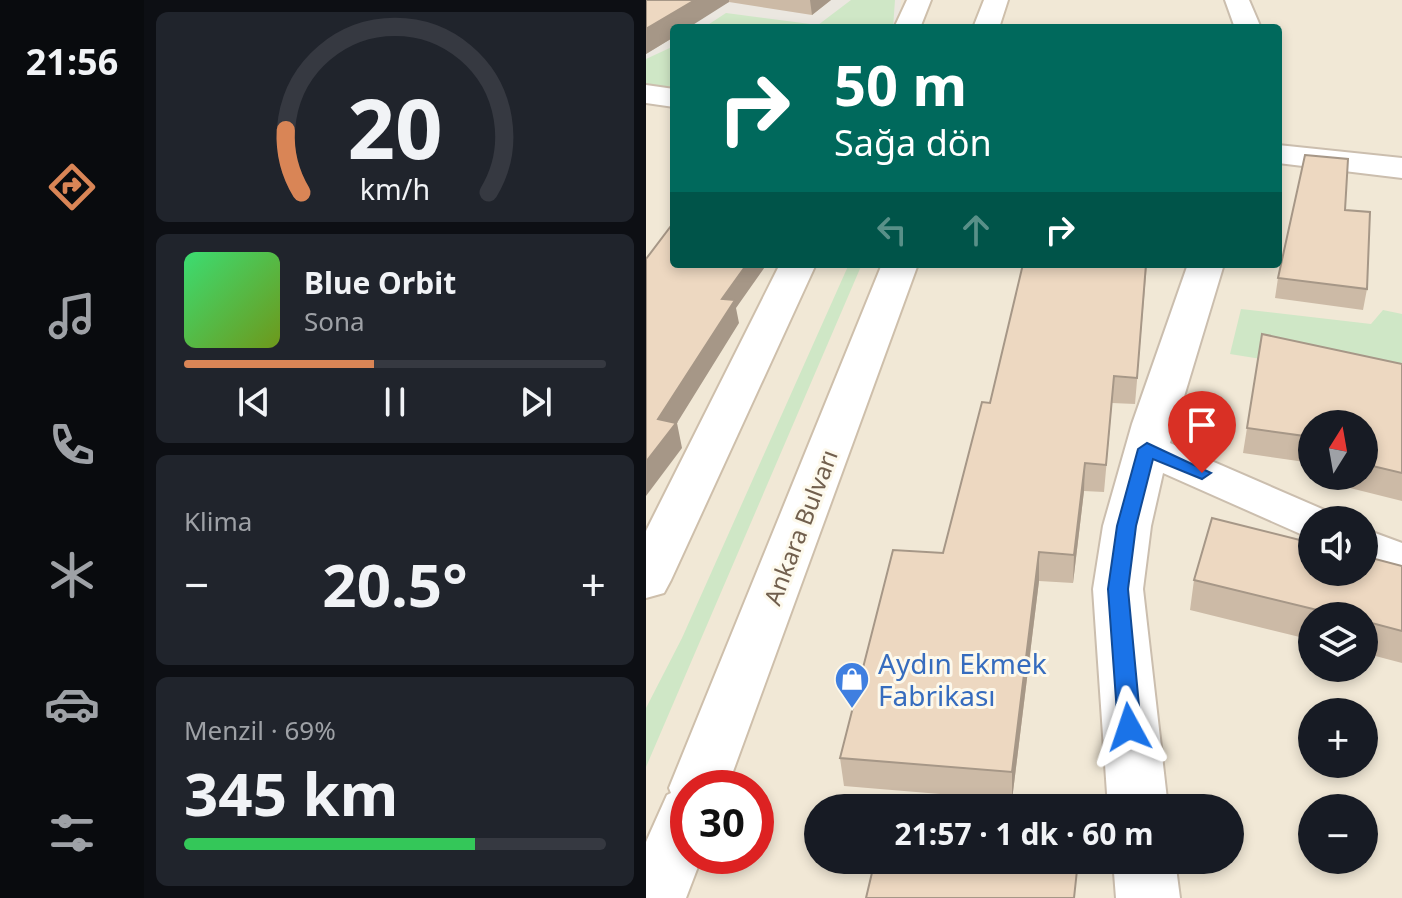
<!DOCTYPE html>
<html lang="tr">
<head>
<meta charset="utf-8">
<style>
	:root { --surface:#171b24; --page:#20242c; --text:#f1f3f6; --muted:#9ea1a6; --line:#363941; --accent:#d98556 }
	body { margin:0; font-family:"Noto Sans",sans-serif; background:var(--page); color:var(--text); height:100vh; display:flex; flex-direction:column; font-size:30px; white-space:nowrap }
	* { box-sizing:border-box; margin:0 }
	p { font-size:26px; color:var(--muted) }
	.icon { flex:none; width:44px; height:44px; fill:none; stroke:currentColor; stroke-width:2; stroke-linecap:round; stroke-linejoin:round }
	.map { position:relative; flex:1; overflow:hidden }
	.sheet { display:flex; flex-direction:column; gap:12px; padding:12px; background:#0d0f14; width:502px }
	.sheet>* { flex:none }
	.guide { position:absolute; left:24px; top:24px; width:612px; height:244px; border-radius:8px; box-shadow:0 4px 12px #0003; background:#00695c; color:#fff; overflow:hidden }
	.needle { width:52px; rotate:11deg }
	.buttons { position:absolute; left:652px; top:410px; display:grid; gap:16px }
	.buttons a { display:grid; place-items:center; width:80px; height:80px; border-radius:50%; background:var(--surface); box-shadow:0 4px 12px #0003; font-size:40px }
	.speed { position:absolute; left:24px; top:770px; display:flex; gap:16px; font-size:40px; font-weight:700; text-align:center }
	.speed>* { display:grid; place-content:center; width:104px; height:104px; border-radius:50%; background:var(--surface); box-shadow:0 4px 12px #0003; line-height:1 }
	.speed .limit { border:12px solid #d22; background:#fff; color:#111 }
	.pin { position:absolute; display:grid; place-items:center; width:68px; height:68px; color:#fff; margin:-82px -34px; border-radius:50% 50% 50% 0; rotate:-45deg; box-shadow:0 0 8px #0007 }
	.pin .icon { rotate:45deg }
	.me { position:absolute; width:88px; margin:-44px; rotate:355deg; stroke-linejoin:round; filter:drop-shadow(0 0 6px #0008) }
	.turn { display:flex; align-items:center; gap:28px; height:168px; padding:0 32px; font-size:36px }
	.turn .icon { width:104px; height:104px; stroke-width:2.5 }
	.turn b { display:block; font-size:56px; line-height:68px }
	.lanes { display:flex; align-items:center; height:76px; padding:0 32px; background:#0003; justify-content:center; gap:40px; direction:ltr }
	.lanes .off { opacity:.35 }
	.big { font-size:60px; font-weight:700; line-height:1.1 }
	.sheet .card { flex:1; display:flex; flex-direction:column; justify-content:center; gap:12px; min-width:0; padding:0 28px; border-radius:12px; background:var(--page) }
	.sheet .dial { align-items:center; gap:0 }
	.dial svg { height:208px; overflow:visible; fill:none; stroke:var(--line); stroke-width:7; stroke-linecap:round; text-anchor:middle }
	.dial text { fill:var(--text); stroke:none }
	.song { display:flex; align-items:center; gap:24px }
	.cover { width:96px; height:96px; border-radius:12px; background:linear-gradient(135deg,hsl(140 70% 55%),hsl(80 70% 35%)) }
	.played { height:8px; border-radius:4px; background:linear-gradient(90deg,var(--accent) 45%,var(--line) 45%) }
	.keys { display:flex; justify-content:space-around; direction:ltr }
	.heat { display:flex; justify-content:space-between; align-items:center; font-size:44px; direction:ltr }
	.charge { height:12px; border-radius:6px; background:linear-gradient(90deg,#34c759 69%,var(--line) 0) }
	.trip { position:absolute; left:158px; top:794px; width:440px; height:80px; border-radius:40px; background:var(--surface); box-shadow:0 4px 12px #0003; font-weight:700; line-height:80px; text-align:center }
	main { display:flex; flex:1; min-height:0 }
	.menu { display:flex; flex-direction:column; width:144px; justify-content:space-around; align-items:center; background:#090b0e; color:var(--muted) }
	.menu .icon { width:56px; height:56px }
	.menu .active { color:var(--accent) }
	.menu b { font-size:36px; color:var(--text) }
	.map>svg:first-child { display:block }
</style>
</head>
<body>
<main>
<nav class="menu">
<b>21:56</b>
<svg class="icon active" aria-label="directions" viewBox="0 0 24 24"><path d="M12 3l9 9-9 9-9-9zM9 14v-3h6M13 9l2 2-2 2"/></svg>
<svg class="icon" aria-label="music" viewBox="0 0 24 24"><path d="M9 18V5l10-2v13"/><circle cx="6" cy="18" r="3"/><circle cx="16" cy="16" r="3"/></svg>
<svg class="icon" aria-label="phone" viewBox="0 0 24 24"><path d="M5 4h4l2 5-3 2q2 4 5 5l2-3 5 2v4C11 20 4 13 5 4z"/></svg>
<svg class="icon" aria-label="climate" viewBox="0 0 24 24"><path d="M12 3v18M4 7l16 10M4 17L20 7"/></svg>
<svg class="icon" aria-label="car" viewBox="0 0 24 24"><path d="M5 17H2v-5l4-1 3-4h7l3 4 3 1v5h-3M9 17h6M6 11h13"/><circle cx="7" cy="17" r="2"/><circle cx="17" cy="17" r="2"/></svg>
<svg class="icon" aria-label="filters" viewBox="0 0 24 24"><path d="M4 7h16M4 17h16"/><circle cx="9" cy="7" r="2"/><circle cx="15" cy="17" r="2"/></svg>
</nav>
<section class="sheet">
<div class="card dial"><svg viewBox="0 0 100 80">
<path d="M14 69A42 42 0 1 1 86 69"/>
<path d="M14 69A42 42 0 0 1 8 45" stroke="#d98556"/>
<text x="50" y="56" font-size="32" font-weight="700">20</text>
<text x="50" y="72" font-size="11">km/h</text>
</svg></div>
<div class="card">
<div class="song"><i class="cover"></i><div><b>Blue Orbit</b><p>Sona</p></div></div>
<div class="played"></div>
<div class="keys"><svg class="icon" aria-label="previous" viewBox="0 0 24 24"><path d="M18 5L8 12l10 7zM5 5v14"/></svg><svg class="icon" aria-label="pause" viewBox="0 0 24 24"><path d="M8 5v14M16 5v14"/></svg><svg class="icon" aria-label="next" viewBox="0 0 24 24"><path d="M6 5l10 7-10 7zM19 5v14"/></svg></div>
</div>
<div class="card"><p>Klima</p>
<div class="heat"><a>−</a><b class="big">20.5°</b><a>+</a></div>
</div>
<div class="card"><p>Menzil · 69%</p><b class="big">345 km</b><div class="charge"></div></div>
</section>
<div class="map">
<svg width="756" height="898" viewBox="0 0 756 898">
	<rect width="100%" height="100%" fill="#faf5e7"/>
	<!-- residential -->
	<path fill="#f1e8d6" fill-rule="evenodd" d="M0,0H756V898H0ZM28,28H632V264H28ZM666,424H718V476H666ZM666,520H718V572H666ZM666,616H718V668H666ZM666,712H718V764H666ZM42,788H110V856H42ZM172,808H584V860H172ZM666,808H718V860H666Z"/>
	<!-- industrial -->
	<path fill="#ebe7e0" d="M0,0H255L252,28H28V91L0,87Z"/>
	<!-- green -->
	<path fill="#cfe7c6" d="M205,0H249L247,28H57L80,13L172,25Z
		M28,46V88L0,85V59Z
		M203,264H216L0,767V708L36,638Z
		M595,309L725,324L737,310L756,314V382L584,354Z"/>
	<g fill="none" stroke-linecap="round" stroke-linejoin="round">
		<!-- minor casing -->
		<g stroke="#cbbeae" stroke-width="4">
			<path id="minor" d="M579,0H603L615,28H589Z
				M0,85L28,89V107L0,103Z
				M632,145L756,158V178L632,163Z
				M542,264H578L524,443L683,512L688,520H666V539L517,473L505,526L497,589L522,808H462L447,589L457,526L486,424Z
				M718,529L756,543V580L718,566Z
				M467,860H529L534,898H470Z"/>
		</g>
		<!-- secondary casing -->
		<g stroke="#cebfab" stroke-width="4">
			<path id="secondary" d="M261,0H285L274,28H248Z
				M338,0H362L353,28H327Z
				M134,264H170L25,580L18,593L0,598V531Z
				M236,264H272L81,788H42V856H56L40,898H0V842L21,795L25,793L23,788Z"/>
		</g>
		<!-- minor -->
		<use href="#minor" fill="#fff" fill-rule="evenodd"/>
		<!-- secondary -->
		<use href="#secondary" fill="#fff" fill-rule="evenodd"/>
	</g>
	<!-- wall -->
	<path fill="#ccbaa6" d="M0,0H185L166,15L83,2L28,28V37L0,54Z
		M699,210L721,289L717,310L629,298L632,278Z
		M501,264L489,404L466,403L458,492L438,491L427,583L393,581L366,800L198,786L194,758L297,553Z
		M756,364V501L704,488L707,476H718V424H666V463L597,453L601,428Z
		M756,566V663L718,653V616H666V640L544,610L548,580Z"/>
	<!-- shaded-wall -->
	<path fill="#a69787" d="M49,0H83V2L42,28H28V37L0,54V29Z
		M164,0H185L166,15Z
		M101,264H121L90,308L93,323L31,423L36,448L0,496V462L12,419L76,299Z
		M439,463L438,491L427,583L428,555Z
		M393,552V581L366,800V772Z"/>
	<!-- building -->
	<path fill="#edd8c1" stroke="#a69787" stroke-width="2" d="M0,0H49L0,29Z
		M659,155L702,159L699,210L724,212L721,289L632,278Z
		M28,222V264H101L76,299L89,300L12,419L30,423L0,462V259Z
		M377,264H500L491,378L468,376L460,465L439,463L428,555L393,552L366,772L194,758L247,550L297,553L336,402L344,403Z
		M616,334L756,364V473L718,464V424H666V437L601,428Z
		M566,518L666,543V572H718V556L756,566V631L718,621V616H696L548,580Z
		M229,860H344L431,870L428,898H220Z"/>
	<!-- route -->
	<path fill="#1a73e8" stroke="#114b97" stroke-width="2" d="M501,443L565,473L556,479L507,459L490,526L482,589L495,727L491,734H475L472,727L462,589L471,526L492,449Z"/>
	<!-- icons -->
	<defs>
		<g id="shop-pin" transform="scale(1.8)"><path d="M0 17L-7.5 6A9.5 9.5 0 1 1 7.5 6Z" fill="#3f7fe0" stroke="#fdf9ec"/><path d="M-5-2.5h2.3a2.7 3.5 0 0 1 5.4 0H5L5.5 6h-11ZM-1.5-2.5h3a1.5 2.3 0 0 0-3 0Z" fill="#fff"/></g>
	</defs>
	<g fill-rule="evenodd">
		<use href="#shop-pin" x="206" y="679"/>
	</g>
	<g text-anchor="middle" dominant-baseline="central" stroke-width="6" stroke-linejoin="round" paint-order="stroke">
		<!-- street labels -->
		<g font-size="24" fill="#715f4d" stroke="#fdf9ec">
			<text transform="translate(154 527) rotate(-69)">Ankara Bulvarı</text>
		</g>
		<!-- near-shop labels -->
		<g font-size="28" fill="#366cbe" stroke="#fdf9ec" text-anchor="start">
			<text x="232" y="663">Aydın Ekmek<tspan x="232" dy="32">Fabrikası</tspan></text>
		</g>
	</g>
</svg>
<div class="buttons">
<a><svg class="needle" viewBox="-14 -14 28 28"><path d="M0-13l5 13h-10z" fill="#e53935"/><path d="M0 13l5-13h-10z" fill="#9ea1a6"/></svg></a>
<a><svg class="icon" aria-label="sound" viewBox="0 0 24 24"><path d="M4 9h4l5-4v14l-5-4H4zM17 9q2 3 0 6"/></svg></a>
<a><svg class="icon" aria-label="layers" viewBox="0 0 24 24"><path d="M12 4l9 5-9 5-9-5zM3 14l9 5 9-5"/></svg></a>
<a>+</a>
<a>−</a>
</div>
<div class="speed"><div class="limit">30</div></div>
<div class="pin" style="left:556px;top:473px;background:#d93025"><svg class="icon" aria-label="arrive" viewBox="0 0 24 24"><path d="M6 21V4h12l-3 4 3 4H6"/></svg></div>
<svg class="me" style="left:483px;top:727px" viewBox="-20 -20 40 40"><path d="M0-17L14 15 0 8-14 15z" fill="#1a73e8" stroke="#fff" stroke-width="4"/></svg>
<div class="trip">21:57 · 1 dk · 60 m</div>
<div class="guide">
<div class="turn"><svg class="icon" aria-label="right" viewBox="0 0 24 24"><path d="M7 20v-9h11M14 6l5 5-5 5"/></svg><div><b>50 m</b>Sağa dön</div></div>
<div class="lanes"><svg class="icon off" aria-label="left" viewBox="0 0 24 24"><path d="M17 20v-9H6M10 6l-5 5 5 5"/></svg><svg class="icon off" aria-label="ahead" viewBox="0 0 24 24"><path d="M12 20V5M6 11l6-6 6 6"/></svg><svg class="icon" aria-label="right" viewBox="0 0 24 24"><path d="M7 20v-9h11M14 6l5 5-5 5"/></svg></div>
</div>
</div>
</main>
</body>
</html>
